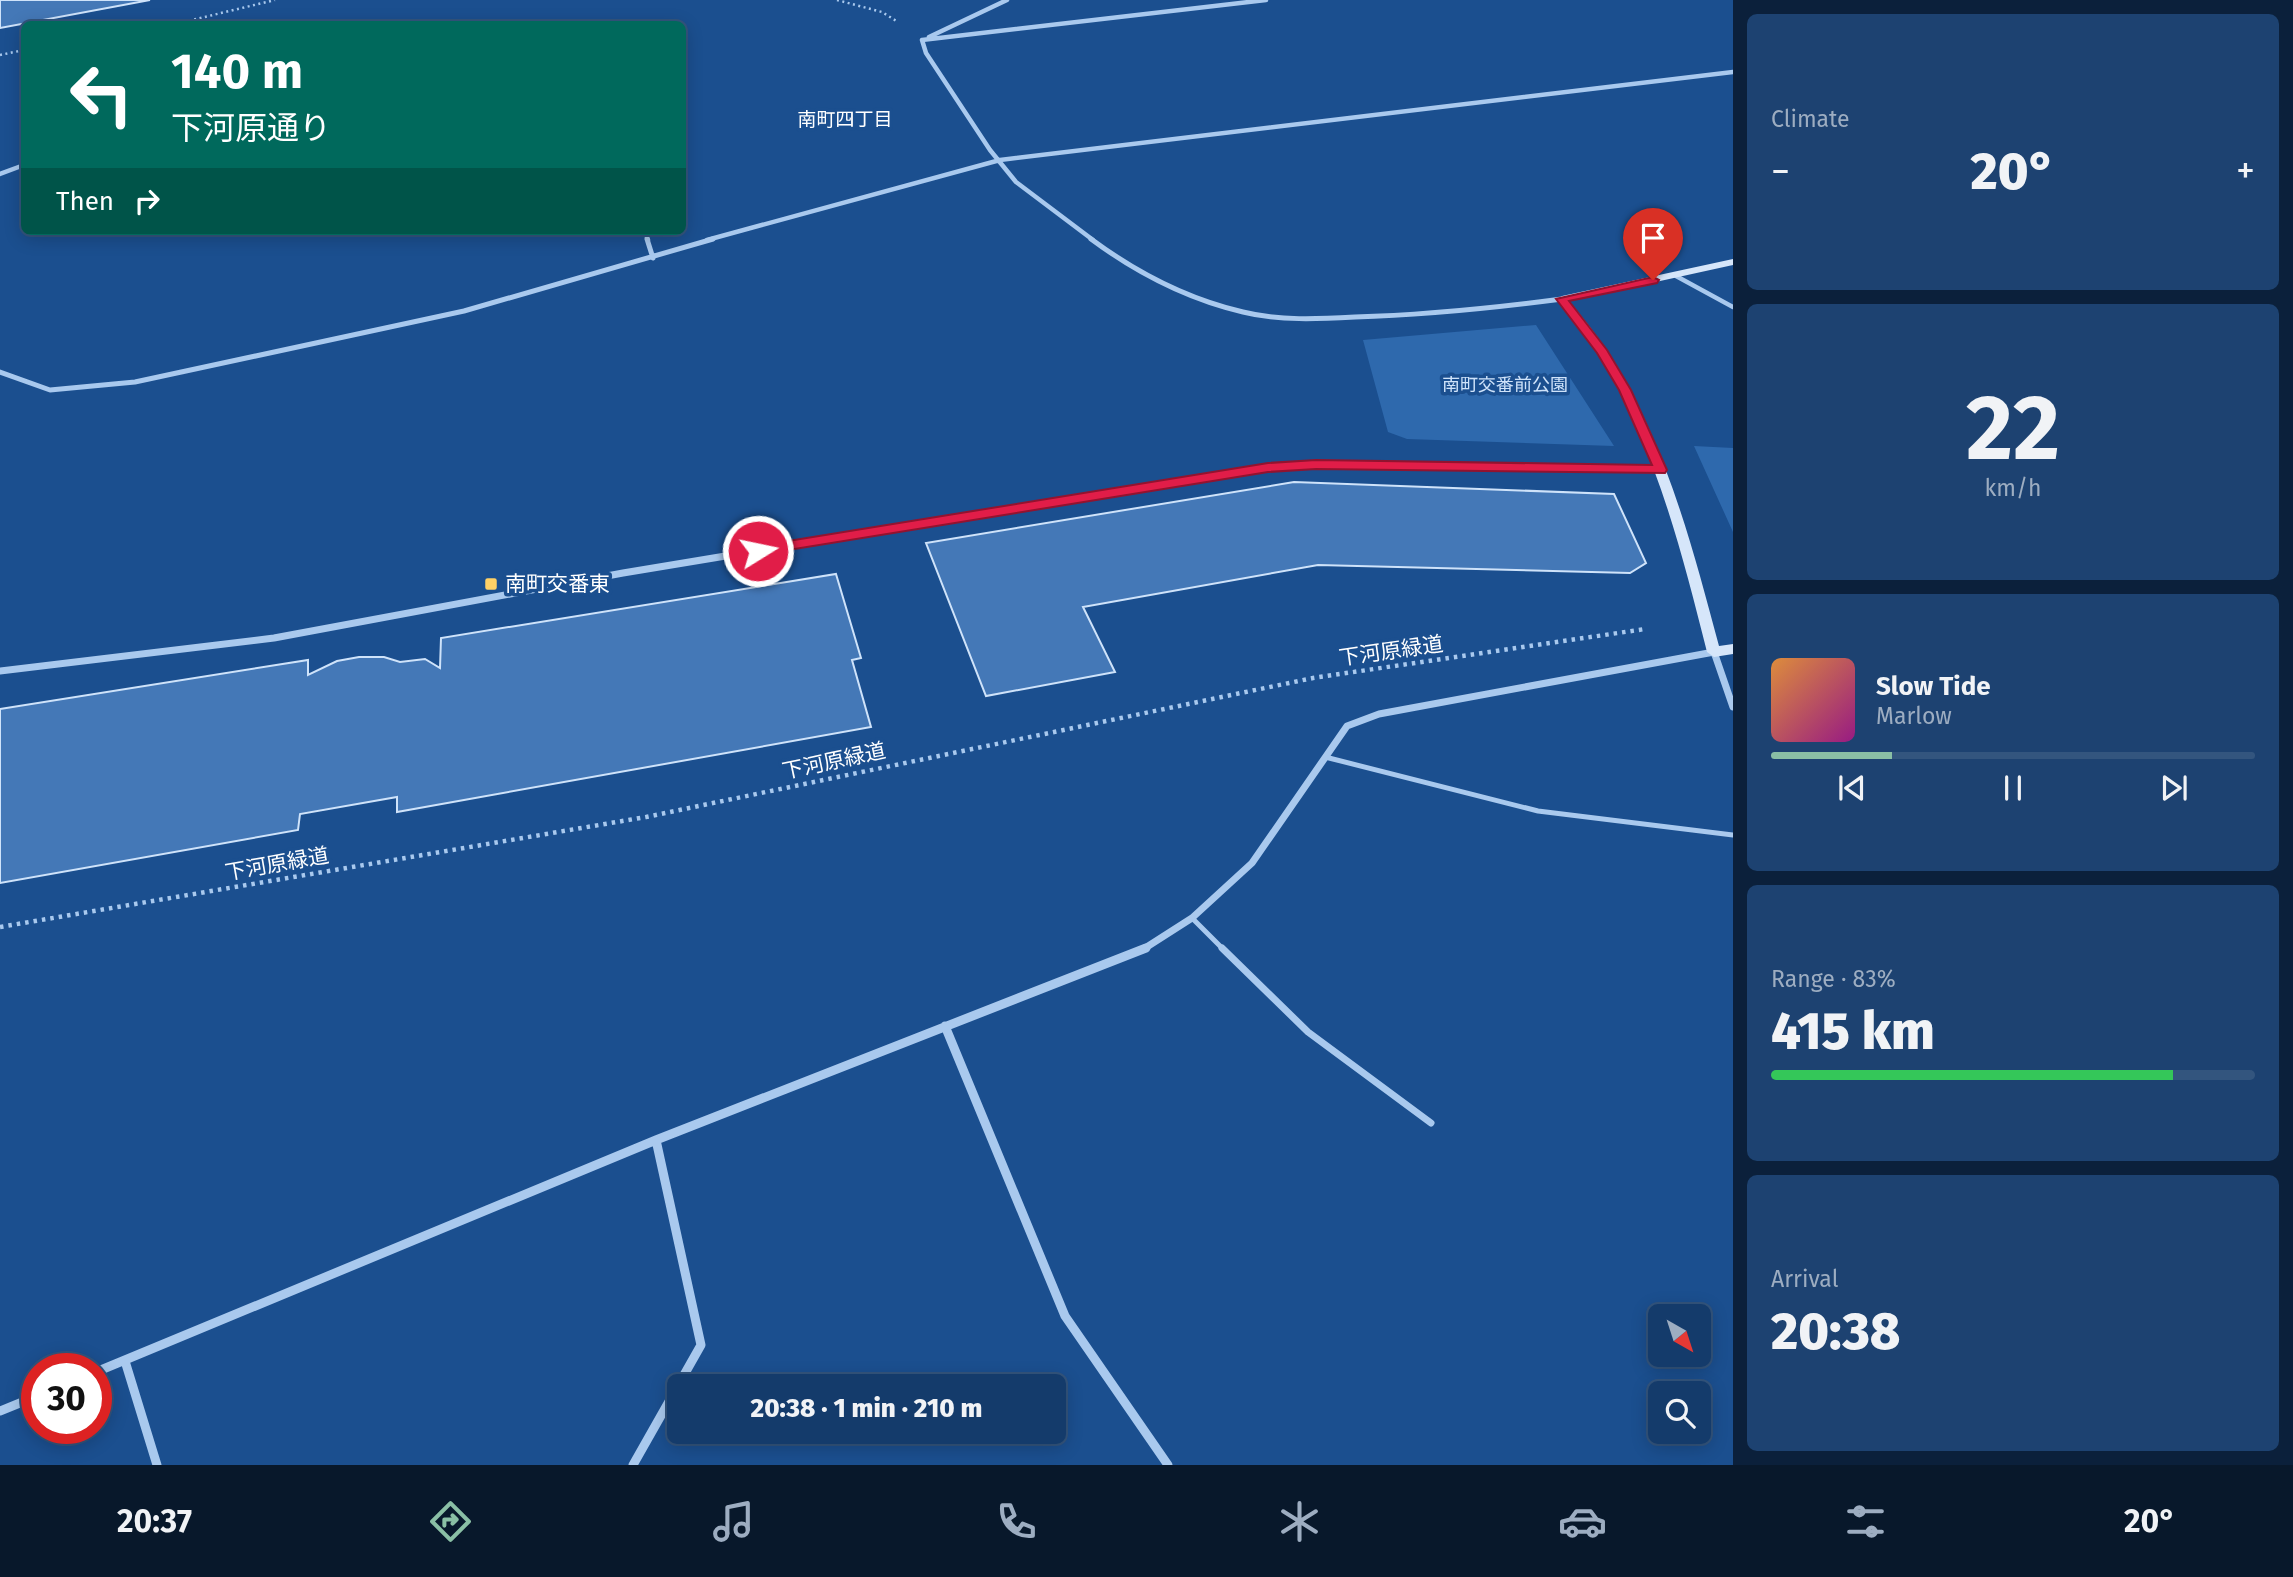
<!DOCTYPE html>
<html lang="en">
<head>
<meta charset="utf-8">
<style>
	:root { --surface:#143b6b; --page:#1d4271; --text:#f1f3f6; --muted:#9dadc1; --line:#33557e; --accent:#8abfa5 }
	body { margin:0; font-family:"Fira Sans","Noto Sans JP",sans-serif; background:var(--page); color:var(--text); height:100vh; display:flex; flex-direction:column; font-size:26px; white-space:nowrap }
	* { box-sizing:border-box; margin:0 }
	p { font-size:23px; color:var(--muted) }
	.icon { flex:none; width:38px; height:38px; fill:none; stroke:currentColor; stroke-width:2; stroke-linecap:round; stroke-linejoin:round }
	.map { position:relative; flex:1; overflow:hidden }
	.sheet { display:flex; flex-direction:column; gap:14px; padding:14px; background:#0b203b; width:560px }
	.sheet>* { flex:none }
	.hud { position:absolute; left:21px; top:21px; width:665px; height:214px; border-radius:10px; box-shadow:0 4px 18px #0003,0 0 0 2px var(--line); background:#00695c; color:#fff; overflow:hidden }
	.needle { width:46px; rotate:141deg }
	.tools { position:absolute; left:1648px; top:1304px; display:grid; gap:14px }
	.tools a { display:grid; place-items:center; width:63px; height:63px; border-radius:10px; background:var(--surface); box-shadow:0 4px 18px #0003,0 0 0 2px var(--line); font-size:35px }
	.speed { position:absolute; left:21px; top:1353px; display:flex; gap:14px; font-size:35px; font-weight:700; text-align:center }
	.speed>* { display:grid; place-content:center; width:91px; height:91px; border-radius:50%; background:var(--surface); box-shadow:0 4px 18px #0003,0 0 0 2px var(--line); line-height:1 }
	.speed .limit { border:10px solid #d22; background:#fff; color:#111 }
	.pin { position:absolute; display:grid; place-items:center; width:60px; height:60px; color:#fff; margin:-72px -30px; border-radius:50% 50% 50% 0; rotate:-45deg; box-shadow:0 0 7px #0007 }
	.pin .icon { rotate:45deg }
	.me { position:absolute; width:77px; margin:-38px; rotate:80deg; stroke-linejoin:round; filter:drop-shadow(0 0 5px #0008) }
	.turn { display:flex; align-items:center; gap:24px; height:147px; padding:0 35px; font-size:32px }
	.turn .icon { width:91px; height:91px; stroke-width:2.5 }
	.turn b { display:block; font-size:49px; line-height:60px }
	.then { display:flex; align-items:center; height:66px; padding:0 35px; background:#0003; gap:14px; font-size:26px }
	.big { font-size:52px; font-weight:800; line-height:1.1 }
	.sheet .widget { flex:1; display:flex; flex-direction:column; justify-content:center; gap:10px; min-width:0; padding:0 24px; border-radius:10px; background:var(--page) }
	.sheet .dial { align-items:center; gap:0 }
	.dial b { font-size:91px; line-height:1 }
	.song { display:flex; align-items:center; gap:21px }
	.cover { width:84px; height:84px; border-radius:10px; background:linear-gradient(135deg,hsl(30 70% 55%),hsl(310 70% 35%)) }
	.played { height:7px; border-radius:4px; background:linear-gradient(90deg,var(--accent) 25%,var(--line) 25%) }
	.keys { display:flex; justify-content:space-around; direction:ltr }
	.heat { display:flex; justify-content:space-between; align-items:center; font-size:38px; direction:ltr }
	.charge { height:10px; border-radius:5px; background:linear-gradient(90deg,#34c759 83%,var(--line) 0) }
	.trip { position:absolute; left:667px; top:1374px; width:399px; height:70px; border-radius:10px; background:var(--surface); box-shadow:0 4px 18px #0003,0 0 0 2px var(--line); font-weight:800; line-height:70px; text-align:center }
	.tabs { display:flex; height:112px; justify-content:space-around; align-items:center; background:#08182b; color:var(--muted) }
	.tabs .icon { width:49px; height:49px }
	.tabs .active { color:var(--accent) }
	.tabs b { font-size:32px; color:var(--text) }
	main { display:flex; flex:1; min-height:0 }
	.map>svg:first-child { display:block }
</style>
</head>
<body>
<main>
<div class="map">
<svg width="1733" height="1465" viewBox="0 0 1733 1465">
	<rect width="100%" height="100%" fill="#1b4f8f"/>
	<!-- green -->
	<path fill="#2e69ad" d="M1536,325L1614,446L1407,439L1388,432L1363,340Z
		M1694,446L1733,448V532Z"/>
	<!-- building -->
	<path fill="#4478b7" stroke="#cfe3fa" stroke-width="2" d="M0,0H150L0,28Z
		M1294,482L1614,494L1646,563L1630,573L1318,565L1083,607L1115,672L986,696L926,543Z
		M836,574L861,658L852,660L871,727L397,812V797L300,814L298,830L0,883V709L308,660V675L337,661L359,657H384L400,662L425,659L440,668L441,638Z"/>
	<g fill="none" stroke-linecap="round" stroke-linejoin="round">
		<!-- path-far1 -->
		<path stroke="#a9c9ee" stroke-width="2.5" stroke-dasharray="2 3.5" stroke-linecap="butt" d="M837,0L882,12L898,22
			M156,24L188,21L275,0
			M0,55L24,50"/>
		<!-- path -->
		<path stroke="#a9c9ee" stroke-width="4.5" stroke-dasharray="3.5 5" stroke-linecap="butt" d="M0,927L646,817L1313,678L1645,629"/>
		<!-- lane-far2 -->
		<path stroke="#a9c9ee" stroke-width="4.5" d="M1676,276L1733,307"/>
		<!-- lane-far1 -->
		<path stroke="#a9c9ee" stroke-width="5" d="M1325,757L1538,811L1733,835
			M1192,918L1224,950"/>
		<!-- lane -->
		<path stroke="#a9c9ee" stroke-width="7" d="M1222,948L1308,1032L1431,1123"/>
		<!-- street-far3 -->
		<path stroke="#a9c9ee" stroke-width="4.5" d="M929,37L1007,0
			M922,40L926,53L990,150L1016,182L1093,240
			M922,40L1266,0
			M0,174L24,165
			M645,231L648,240
			M707,240L1000,160L1733,72"/>
		<!-- street-far2 -->
		<path stroke="#a9c9ee" stroke-width="5" d="M647,239L653,258
			M1091,239C1137,273 1187,299 1243,312C1279,321 1319,319 1355,317C1425,315 1493,308 1562,299
			M0,372L50,390L135,382L464,311L713,239
			M763,550L1267,467L1316,464L1660,470"/>
		<!-- street-far1 -->
		<path stroke="#a9c9ee" stroke-width="7" d="M0,671L274,638L623,573L774,548
			M1142,950L1192,918L1252,863L1347,726L1379,714L1714,652L1733,707"/>
		<!-- street -->
		<path stroke="#a9c9ee" stroke-width="9" d="M945,1026L1065,1316L1168,1465
			M125,1361L157,1465
			M96,1372L656,1140L1146,948
			M0,1411L37,1396
			M633,1465L701,1345L656,1140"/>
		<!-- secondary -->
		<path fill="#d6e6fa" fill-rule="evenodd" d="M1733,259V265L1569,301C1582,317 1596,334 1608,352C1665,441 1692,545 1719,646L1733,644V654L1714,657L1707,652C1681,549 1655,446 1599,355C1587,335 1571,318 1557,299L1562,296Z"/>
	</g>
	<!-- route -->
	<path fill="#e11d48" stroke="#92132f" stroke-width="2" d="M1653,277L1659,280L1657,283L1569,301L1607,350L1631,390L1667,470L1665,473L1316,469L1268,472L758,555L751,551L758,546L1268,463L1316,460L1652,465L1619,390L1597,353L1556,299Z"/>
	<!-- markers -->
	<rect fill="#ffd166" stroke="#1b4f8f" stroke-width="2.5" x="484" y="577" width="14" height="14" rx="3.5"/>
	<g text-anchor="middle" dominant-baseline="central" stroke-width="7" stroke-linejoin="round" paint-order="stroke">
		<!-- far-park labels -->
		<g font-size="18" fill="#cfe3fa" stroke="#1b4f8f">
			<text x="1505" y="385">南町交番前公園</text>
		</g>
		<!-- far-neighbourhood labels -->
		<g font-size="19" fill="#fff" stroke="#1b4f8f">
			<text x="845" y="119">南町四丁目</text>
		</g>
		<!-- poi labels -->
		<g font-size="21" fill="#fff" stroke="#1b4f8f" text-anchor="start">
			<text x="505" y="584">南町交番東</text>
		</g>
		<!-- street labels -->
		<g font-size="21" fill="#fff" stroke="#1b4f8f">
			<text transform="translate(1391 651) rotate(-8)">下河原緑道</text>
			<text transform="translate(834 761) rotate(-12)">下河原緑道</text>
			<text transform="translate(277 864) rotate(-10)">下河原緑道</text>
		</g>
	</g>
</svg>
<div class="tools">
<a><svg class="needle" viewBox="-14 -14 28 28"><path d="M0-13l5 13h-10z" fill="#e53935"/><path d="M0 13l5-13h-10z" fill="#9dadc1"/></svg></a>
<a><svg class="icon" aria-label="search" viewBox="0 0 24 24"><circle cx="10" cy="10" r="6"/><path d="M15 15l6 6"/></svg></a>
</div>
<div class="speed"><div class="limit">30</div></div>
<div class="pin" style="left:1653px;top:280px;background:#d93025"><svg class="icon" aria-label="arrive" viewBox="0 0 24 24"><path d="M6 21V4h12l-3 4 3 4H6"/></svg></div>
<svg class="me" style="left:758px;top:551px" viewBox="-20 -20 40 40"><circle r="17" fill="#e11d48" stroke="#fff" stroke-width="3"/><path d="M0-11L8 9 0 5-8 9z" fill="#fff"/></svg>
<div class="trip">20:38 · 1 min · 210 m</div>
<div class="hud">
<div class="turn"><svg class="icon" aria-label="left" viewBox="0 0 24 24"><path d="M17 20v-9H6M10 6l-5 5 5 5"/></svg><div><b>140 m</b>下河原通り</div></div>
<div class="then">Then<svg class="icon" aria-label="right" viewBox="0 0 24 24"><path d="M7 20v-9h11M14 6l5 5-5 5"/></svg></div>
</div>
</div>
<section class="sheet">
<div class="widget"><p>Climate</p>
<div class="heat"><a>−</a><b class="big">20°</b><a>+</a></div>
</div>
<div class="widget dial"><b>22</b><p>km/h</p></div>
<div class="widget">
<div class="song"><i class="cover"></i><div><b>Slow Tide</b><p>Marlow</p></div></div>
<div class="played"></div>
<div class="keys"><svg class="icon" aria-label="previous" viewBox="0 0 24 24"><path d="M18 5L8 12l10 7zM5 5v14"/></svg><svg class="icon" aria-label="pause" viewBox="0 0 24 24"><path d="M8 5v14M16 5v14"/></svg><svg class="icon" aria-label="next" viewBox="0 0 24 24"><path d="M6 5l10 7-10 7zM19 5v14"/></svg></div>
</div>
<div class="widget"><p>Range · 83%</p><b class="big">415 km</b><div class="charge"></div></div>
<div class="widget"><p>Arrival</p><b class="big">20:38</b></div>
</section>
</main>
<nav class="tabs">
<b>20:37</b>
<svg class="icon active" aria-label="directions" viewBox="0 0 24 24"><path d="M12 3l9 9-9 9-9-9zM9 14v-3h6M13 9l2 2-2 2"/></svg>
<svg class="icon" aria-label="music" viewBox="0 0 24 24"><path d="M9 18V5l10-2v13"/><circle cx="6" cy="18" r="3"/><circle cx="16" cy="16" r="3"/></svg>
<svg class="icon" aria-label="phone" viewBox="0 0 24 24"><path d="M5 4h4l2 5-3 2q2 4 5 5l2-3 5 2v4C11 20 4 13 5 4z"/></svg>
<svg class="icon" aria-label="climate" viewBox="0 0 24 24"><path d="M12 3v18M4 7l16 10M4 17L20 7"/></svg>
<svg class="icon" aria-label="car" viewBox="0 0 24 24"><path d="M5 17H2v-5l4-1 3-4h7l3 4 3 1v5h-3M9 17h6M6 11h13"/><circle cx="7" cy="17" r="2"/><circle cx="17" cy="17" r="2"/></svg>
<svg class="icon" aria-label="filters" viewBox="0 0 24 24"><path d="M4 7h16M4 17h16"/><circle cx="9" cy="7" r="2"/><circle cx="15" cy="17" r="2"/></svg>
<b>20°</b>
</nav>
</body>
</html>
